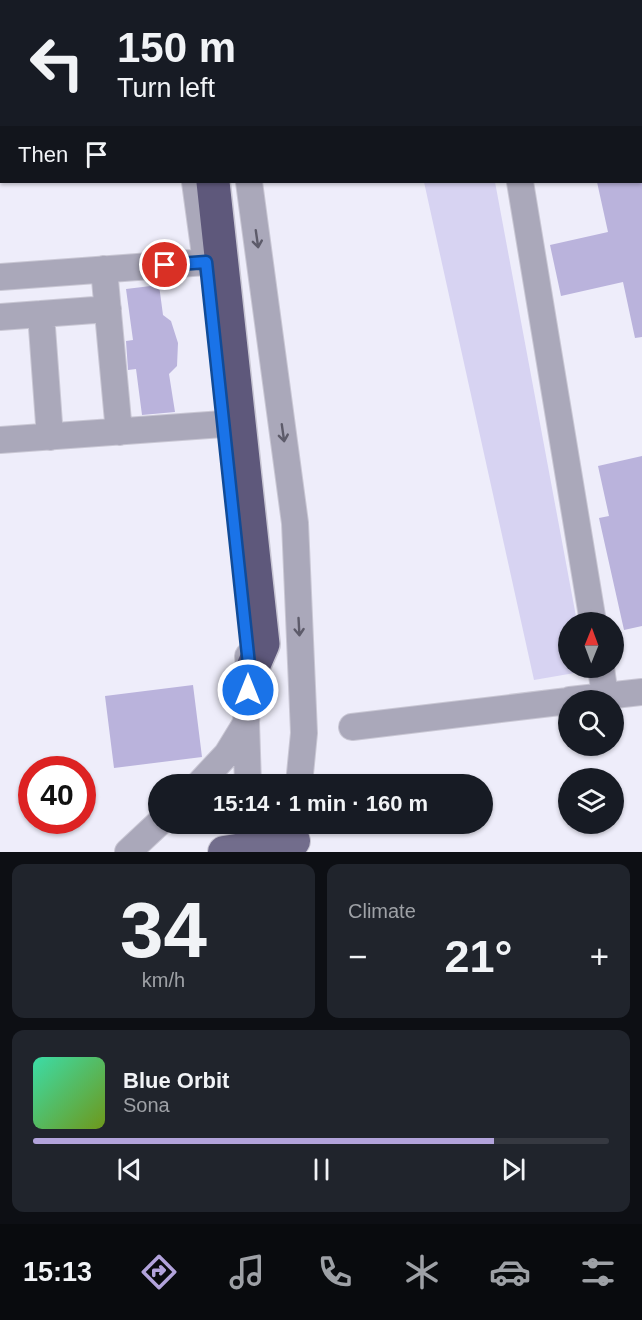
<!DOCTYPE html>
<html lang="en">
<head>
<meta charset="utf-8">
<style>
	:root { --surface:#171b24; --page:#20242c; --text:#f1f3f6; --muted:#9ea1a6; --line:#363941; --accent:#b2a3db }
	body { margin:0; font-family:Helvetica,sans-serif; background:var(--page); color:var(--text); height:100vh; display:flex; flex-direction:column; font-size:22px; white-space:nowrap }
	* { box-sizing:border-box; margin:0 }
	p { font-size:20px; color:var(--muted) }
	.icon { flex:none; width:33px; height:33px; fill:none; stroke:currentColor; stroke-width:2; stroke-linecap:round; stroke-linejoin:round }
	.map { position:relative; height:852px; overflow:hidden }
	.drawer { display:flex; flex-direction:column; gap:12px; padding:12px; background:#0d0f14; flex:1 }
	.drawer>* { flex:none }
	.banner { position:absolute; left:0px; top:0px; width:642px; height:183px; box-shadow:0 2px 4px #0004; background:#171b24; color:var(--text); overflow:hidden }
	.needle { width:39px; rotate:1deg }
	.buttons { position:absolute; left:558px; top:612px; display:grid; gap:12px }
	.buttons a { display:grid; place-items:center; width:66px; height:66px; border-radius:50%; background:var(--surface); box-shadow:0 2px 4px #0004; font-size:30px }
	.speed { position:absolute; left:18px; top:756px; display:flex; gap:12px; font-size:30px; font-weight:700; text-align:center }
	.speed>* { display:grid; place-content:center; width:78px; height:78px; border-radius:50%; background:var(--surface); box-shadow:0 2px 4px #0004; line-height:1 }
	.speed .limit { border:9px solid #d22; background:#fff; color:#111 }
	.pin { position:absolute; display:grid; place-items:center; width:51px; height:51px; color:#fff; margin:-26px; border:3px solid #fff; border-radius:50%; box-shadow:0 2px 6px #0007 }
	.me { position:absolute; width:66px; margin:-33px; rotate:0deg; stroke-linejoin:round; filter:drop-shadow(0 0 4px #0008) }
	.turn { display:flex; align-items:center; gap:21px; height:126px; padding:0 18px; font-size:27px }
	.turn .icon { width:78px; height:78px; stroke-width:2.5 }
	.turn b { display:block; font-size:42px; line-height:51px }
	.then { display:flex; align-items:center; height:57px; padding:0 18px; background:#0003; gap:12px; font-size:22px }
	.big { font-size:45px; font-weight:700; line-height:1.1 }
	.drawer .card { flex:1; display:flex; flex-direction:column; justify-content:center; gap:9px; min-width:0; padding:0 21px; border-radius:12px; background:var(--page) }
	.drawer .dial { align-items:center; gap:0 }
	.dial b { font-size:78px; line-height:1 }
	.song { display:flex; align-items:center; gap:18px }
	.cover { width:72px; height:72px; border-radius:9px; background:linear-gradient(135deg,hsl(160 70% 55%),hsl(80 70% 35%)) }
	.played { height:6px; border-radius:3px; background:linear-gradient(90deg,var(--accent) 80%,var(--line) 80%) }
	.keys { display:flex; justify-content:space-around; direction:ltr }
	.heat { display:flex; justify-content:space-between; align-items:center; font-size:33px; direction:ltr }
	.drawer .tiles { flex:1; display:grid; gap:12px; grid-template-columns:1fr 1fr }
	.card:last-child { grid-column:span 2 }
	.trip { position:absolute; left:148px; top:774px; width:345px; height:60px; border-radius:30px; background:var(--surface); box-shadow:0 2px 4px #0004; font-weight:700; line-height:60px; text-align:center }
	.dock { display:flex; height:96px; justify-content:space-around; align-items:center; background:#090b0e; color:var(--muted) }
	.dock .icon { width:42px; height:42px }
	.dock .current { color:var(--accent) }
	.dock b { font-size:27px; color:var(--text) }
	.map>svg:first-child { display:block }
</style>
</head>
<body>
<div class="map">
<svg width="642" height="852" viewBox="0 0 642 852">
	<rect width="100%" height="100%" fill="#eeedfa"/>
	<!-- green -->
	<path fill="#d7d3f2" d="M424,182H495L577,622H568V668H585L586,671L534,680Z"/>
	<!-- building -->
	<path fill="#bab3dc" d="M597,182H642V337L635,338L623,282L561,296L550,245L608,232Z
		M159,285L163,315L171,321L178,343L177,366L169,374L175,412L142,415L136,369L128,370L126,341L133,340L126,289Z
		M642,456V626L624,630L599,518L609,516L598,466Z
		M193,685L202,757L114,768L105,696Z"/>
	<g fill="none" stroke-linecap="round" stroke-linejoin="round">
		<!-- minor casing -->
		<g stroke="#c9c7d4" stroke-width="28">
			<path id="minor" d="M169,0V2
				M222,0V2
				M640,30L642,29
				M0,120H2
				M195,182L206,262
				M249,182L295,523L304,733L299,784
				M520,182L593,622
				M104,269L119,432
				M0,277L206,262
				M41,314L50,437
				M0,317L108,309
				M0,440L223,424
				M601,668L605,696
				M570,700L642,692
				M352,727L568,701
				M199,784L227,754L246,723
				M248,784L246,722L250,674L248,656
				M249,824L250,852
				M128,852L159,823"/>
		</g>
		<!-- major casing -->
		<g stroke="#c9c7d4" stroke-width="34">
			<path id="major" d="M224,852L294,841"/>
		</g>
		<!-- highway casing -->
		<g stroke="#c9c7d4" stroke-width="36">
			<path id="highway" d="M187,0V2
				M213,182L263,644L250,674"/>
		</g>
		<!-- minor -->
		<use href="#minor" stroke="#aaa8ba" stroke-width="26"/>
		<!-- major -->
		<use href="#major" stroke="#726d8c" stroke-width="32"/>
		<!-- highway -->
		<use href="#highway" stroke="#5e587b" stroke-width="33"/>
	</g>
	<!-- one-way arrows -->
	<defs><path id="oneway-shaft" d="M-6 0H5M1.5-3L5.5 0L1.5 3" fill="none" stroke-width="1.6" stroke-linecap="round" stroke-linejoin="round" transform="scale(1.5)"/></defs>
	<g stroke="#5d5b6a">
		<use href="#oneway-shaft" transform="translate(257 239) rotate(82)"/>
		<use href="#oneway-shaft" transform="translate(283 433) rotate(82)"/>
		<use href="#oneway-shaft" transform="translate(299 627) rotate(87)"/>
	</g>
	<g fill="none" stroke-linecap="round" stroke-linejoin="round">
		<!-- route casing -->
		<g stroke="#114b97" stroke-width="15">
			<path id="route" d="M165,265L206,262L250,674L248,690"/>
		</g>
		<!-- route -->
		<use href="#route" stroke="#1a73e8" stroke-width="10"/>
	</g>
</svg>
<div class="buttons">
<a><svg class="needle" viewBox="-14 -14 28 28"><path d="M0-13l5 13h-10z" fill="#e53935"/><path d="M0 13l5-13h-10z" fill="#9ea1a6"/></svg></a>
<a><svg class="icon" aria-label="search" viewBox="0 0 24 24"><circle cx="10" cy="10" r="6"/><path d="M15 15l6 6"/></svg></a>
<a><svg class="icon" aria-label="layers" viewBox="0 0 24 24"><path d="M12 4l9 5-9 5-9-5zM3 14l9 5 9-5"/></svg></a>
</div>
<div class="speed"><div class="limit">40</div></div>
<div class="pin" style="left:165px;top:265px;background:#d93025"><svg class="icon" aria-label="arrive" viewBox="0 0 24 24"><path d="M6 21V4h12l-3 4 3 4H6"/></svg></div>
<svg class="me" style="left:248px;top:690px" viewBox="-20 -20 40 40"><circle r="17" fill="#1a73e8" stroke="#fff" stroke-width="3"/><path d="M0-11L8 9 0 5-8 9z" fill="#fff"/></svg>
<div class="trip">15:14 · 1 min · 160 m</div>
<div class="banner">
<div class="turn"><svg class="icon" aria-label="left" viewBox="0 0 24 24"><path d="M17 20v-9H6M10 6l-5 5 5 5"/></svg><div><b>150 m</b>Turn left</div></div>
<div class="then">Then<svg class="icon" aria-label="arrive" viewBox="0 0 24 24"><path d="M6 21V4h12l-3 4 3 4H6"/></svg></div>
</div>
</div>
<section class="drawer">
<div class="tiles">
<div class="card dial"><b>34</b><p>km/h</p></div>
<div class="card"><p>Climate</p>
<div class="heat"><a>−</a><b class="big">21°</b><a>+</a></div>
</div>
<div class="card">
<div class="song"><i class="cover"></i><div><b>Blue Orbit</b><p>Sona</p></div></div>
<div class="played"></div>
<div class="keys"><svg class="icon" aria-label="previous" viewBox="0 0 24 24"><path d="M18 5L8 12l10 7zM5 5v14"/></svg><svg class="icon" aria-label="pause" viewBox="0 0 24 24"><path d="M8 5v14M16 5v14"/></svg><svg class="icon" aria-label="next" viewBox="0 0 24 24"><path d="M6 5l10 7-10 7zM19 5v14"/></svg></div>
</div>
</div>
</section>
<nav class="dock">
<b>15:13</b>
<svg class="icon current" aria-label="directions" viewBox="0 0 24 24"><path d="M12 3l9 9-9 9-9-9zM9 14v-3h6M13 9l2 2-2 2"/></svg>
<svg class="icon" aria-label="music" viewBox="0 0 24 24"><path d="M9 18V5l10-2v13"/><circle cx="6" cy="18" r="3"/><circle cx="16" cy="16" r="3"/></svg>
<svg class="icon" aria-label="phone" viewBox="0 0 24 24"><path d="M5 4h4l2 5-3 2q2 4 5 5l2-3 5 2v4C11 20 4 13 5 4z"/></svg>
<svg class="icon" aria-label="climate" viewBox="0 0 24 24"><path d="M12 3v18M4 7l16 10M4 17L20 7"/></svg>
<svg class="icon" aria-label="car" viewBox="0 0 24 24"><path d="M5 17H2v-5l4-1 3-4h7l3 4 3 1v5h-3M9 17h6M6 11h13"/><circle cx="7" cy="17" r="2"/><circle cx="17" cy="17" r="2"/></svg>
<svg class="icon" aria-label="filters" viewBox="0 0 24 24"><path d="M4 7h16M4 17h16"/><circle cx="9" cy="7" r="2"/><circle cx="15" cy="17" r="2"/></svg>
</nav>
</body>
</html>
